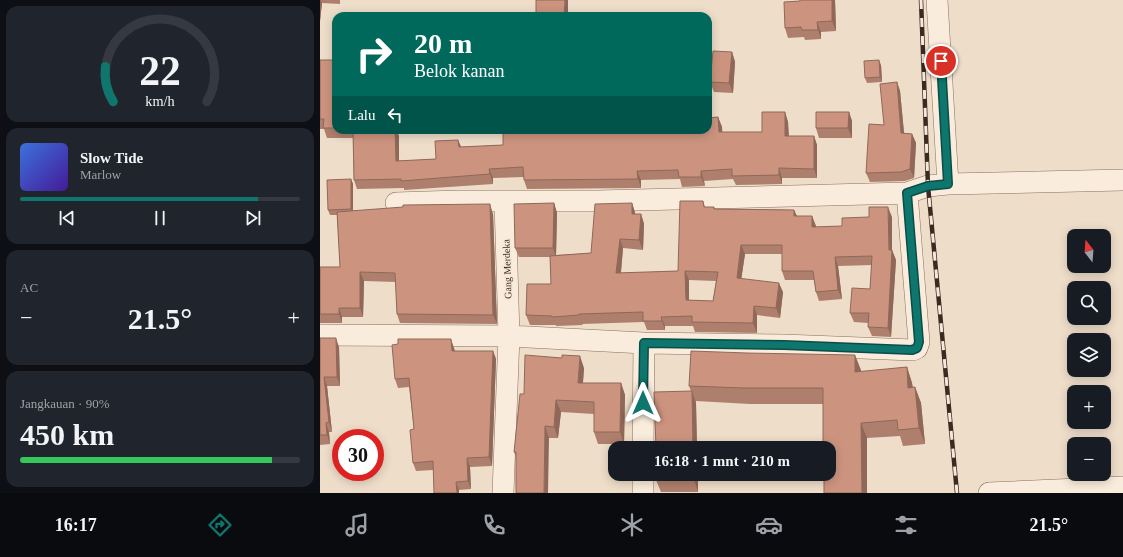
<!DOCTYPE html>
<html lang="id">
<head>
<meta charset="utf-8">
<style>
	:root { --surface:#171b24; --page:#20242c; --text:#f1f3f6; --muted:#9ea1a6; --line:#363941; --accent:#0f766e }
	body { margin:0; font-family:"Times New Roman",serif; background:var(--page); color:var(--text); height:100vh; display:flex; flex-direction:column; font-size:15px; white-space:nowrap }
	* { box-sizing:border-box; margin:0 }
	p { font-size:13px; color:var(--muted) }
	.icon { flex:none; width:22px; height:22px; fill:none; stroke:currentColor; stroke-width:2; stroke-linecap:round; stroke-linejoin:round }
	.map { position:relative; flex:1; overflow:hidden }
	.side { display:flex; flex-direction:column; gap:6px; padding:6px; background:#0d0f14; width:320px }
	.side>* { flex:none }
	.banner { position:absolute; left:12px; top:12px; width:380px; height:122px; border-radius:12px; box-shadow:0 2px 10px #0003; background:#00695c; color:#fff; overflow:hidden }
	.needle { width:26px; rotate:343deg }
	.tools { position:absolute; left:747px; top:229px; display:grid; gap:8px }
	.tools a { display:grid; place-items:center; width:44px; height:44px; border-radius:8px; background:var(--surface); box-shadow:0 2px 10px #0003; font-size:20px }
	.speed { position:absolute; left:12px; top:429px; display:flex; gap:8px; font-size:20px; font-weight:700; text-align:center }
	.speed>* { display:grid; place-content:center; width:52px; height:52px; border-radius:50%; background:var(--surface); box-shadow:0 2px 10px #0003; line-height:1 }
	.speed .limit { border:6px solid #d22; background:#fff; color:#111 }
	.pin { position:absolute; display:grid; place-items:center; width:34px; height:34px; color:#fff; margin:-17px; border:2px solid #fff; border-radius:50%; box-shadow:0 1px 4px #0007 }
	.me { position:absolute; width:44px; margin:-22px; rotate:0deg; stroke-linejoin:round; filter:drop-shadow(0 0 3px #0008) }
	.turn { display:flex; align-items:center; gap:14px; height:84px; padding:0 16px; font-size:18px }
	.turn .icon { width:52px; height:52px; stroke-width:2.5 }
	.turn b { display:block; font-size:28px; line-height:34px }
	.then { display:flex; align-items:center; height:38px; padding:0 16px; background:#0003; gap:8px; font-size:15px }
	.big { font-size:30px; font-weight:700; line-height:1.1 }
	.side .card { flex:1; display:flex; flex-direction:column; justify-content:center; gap:6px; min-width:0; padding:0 14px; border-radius:12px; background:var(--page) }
	.side .dial { align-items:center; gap:0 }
	.dial svg { height:104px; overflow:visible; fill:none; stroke:var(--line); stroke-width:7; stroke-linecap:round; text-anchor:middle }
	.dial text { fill:var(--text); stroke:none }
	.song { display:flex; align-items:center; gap:12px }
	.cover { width:48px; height:48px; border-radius:6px; background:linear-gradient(135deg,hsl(220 70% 55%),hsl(260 70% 35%)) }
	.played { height:4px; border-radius:2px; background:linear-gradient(90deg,var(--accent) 85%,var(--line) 85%) }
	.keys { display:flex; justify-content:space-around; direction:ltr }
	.heat { display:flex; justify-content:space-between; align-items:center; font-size:22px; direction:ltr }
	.charge { height:6px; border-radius:3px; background:linear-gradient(90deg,#34c759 90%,var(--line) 0) }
	.trip { position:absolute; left:288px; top:441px; width:228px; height:40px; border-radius:12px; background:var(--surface); box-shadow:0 2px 10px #0003; font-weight:700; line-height:40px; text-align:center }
	.dock { display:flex; height:64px; justify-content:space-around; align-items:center; background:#090b0e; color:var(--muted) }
	.dock .icon { width:28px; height:28px }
	.dock .on { color:var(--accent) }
	.dock b { font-size:18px; color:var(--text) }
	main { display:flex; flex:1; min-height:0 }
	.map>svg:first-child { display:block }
</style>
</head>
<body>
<main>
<section class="side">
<div class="card dial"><svg viewBox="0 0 100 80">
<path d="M14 69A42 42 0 1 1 86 69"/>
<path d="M14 69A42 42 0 0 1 8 42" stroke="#0f766e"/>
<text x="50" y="56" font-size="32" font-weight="700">22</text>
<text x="50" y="72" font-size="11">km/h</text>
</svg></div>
<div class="card">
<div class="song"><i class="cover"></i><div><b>Slow Tide</b><p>Marlow</p></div></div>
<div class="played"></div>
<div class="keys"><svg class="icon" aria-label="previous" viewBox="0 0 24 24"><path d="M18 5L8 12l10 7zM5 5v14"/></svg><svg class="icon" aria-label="pause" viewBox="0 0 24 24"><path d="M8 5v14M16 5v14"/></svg><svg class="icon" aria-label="next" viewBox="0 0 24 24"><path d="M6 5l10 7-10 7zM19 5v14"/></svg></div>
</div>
<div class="card"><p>AC</p>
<div class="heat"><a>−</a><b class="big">21.5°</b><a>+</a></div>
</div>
<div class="card"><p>Jangkauan · 90%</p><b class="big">450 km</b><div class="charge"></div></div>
</section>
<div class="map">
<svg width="803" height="493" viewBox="0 0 803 493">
	<rect width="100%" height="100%" fill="#eeddc9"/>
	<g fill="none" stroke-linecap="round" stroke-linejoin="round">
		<!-- minor casing -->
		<g stroke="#8b6f5d" stroke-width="22">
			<path id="minor" d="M617,0L628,184
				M76,203L138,201H278L587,193L608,186L628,184L803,180
				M0,335L189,336L324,343L464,345L593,350L597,348L599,342L587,193
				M323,448L324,343
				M183,493L189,336L185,201
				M323,493V474
				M669,493L803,487"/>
		</g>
		<!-- minor -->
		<use href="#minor" stroke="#f9ecdc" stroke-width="21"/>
		<!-- rail casing -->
		<g stroke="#3b2a21" stroke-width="4.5">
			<path id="rail" d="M601,0L608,186L637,493"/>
		</g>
		<!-- rail -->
		<use href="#rail" stroke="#f6e9d8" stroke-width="3" stroke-dasharray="9" stroke-linecap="butt"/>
	</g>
	<!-- wall -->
	<path fill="#af7f6d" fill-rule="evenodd" d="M0,0H20V4L2,3L0,21Z
		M515,0L516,31L501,32V39L485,40L484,37L468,38L465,28Z
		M412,52L415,62L413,93L394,92L390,82Z
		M0,60H16V130H76L79,136V161L116,159L138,140L141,147L183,145L388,130L398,117L402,127V132H442L465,112L468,122L469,136H494L497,145V178H462V184L416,185L413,179L384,181L385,186L362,187L360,179L321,180V188L207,189L204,180V177L173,178V184L84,190V188L37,189L34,180L33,138H7L4,129H0Z
		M561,65L562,82L547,83L545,78Z
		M577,82L580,91L584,133L592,134L596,143L594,178L585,181L550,182L546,173L564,125Z
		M529,112L532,121V138H499L496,128Z
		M89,130H123V133H90Z
		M31,179L33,184V211L173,214L177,324L80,323L77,314L76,282L44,281L43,317H22V323H0V267H20L17,215H10L8,210Z
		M383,201L385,207H394L395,209L474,210L477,216H492L496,227L522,226L572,217V250L576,260L571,337L552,336L548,327V323L534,322L530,313L550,289L552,265L518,266L522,299L499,301L496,292L494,280H465L462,271V254H425L421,279L463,292L460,318L437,315V333L375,332L373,326H345V330H327L324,322L262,324L263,325L236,326V325H210L206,315L231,284L230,257H199L195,248L234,203L237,213L236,255L271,253L312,203L315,214H321L324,224L323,250L303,248L301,273L358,271ZM369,280L396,281L393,301L369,300Z
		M0,338L19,347L20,386H7L12,432H9L10,444L0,445Z
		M134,348L135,351H173L176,359L172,466L150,467L151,489L139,490L113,470L96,471L93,463L94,429L89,387L78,388L75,379Z
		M587,367L592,383L593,387H595L601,403L605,444L583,446L580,436L547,438V493H504L503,404H430L376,401V403L377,448H336L371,391L369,386L541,370V372Z
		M264,368L263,383H301L305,395L304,444H278L274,432V414L241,412L238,438H229L196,458L194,452L204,394Z
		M378,474V492H341L336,480Z"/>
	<!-- shaded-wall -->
	<path fill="#8f6859" d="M0,0H1L2,3L0,21Z
		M245,0H248V16H244Z
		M512,0H515L516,31L512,21Z
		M497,22L501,32V39L498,30Z
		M412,52L415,62L413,93L409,83Z
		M559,60L561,65L562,82L560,77Z
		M577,82L580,91L585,143L581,133Z
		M465,112L468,122L469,145L465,136Z
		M529,112L532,121V138L528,128Z
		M398,117L402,127L403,141L399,132Z
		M75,130H76L79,136V170L76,161Z
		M592,134L596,143L594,178L590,169Z
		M494,136L497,145V178L494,169Z
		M138,140L142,149L139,147Z
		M459,168L462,178V184L459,175Z
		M169,169L173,178V184L170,174Z
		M317,171L321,180V188L318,179Z
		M381,171L384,181L385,186L381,177Z
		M31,179L33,184V214L31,209Z
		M234,203L237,213L236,257L233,248Z
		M312,203L315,212V223L312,214Z
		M170,204L173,214L177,324L173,315Z
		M568,207L572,217V257V250L576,260L571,337L568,328L569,250Z
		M474,210L478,219L474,216Z
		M321,214L324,224L323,250L319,240Z
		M492,216L496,226L495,237L492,227Z
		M300,239L303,248L300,282L296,273Z
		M421,245L425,254L420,288L417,278Z
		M515,257L518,266L522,299L518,290Z
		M365,271L369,280V309L366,300Z
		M40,272L44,281L43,317L40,308Z
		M459,283L463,292L460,318L456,308Z
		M434,306L437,315V333L433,323Z
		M19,308L22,317V323L19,314Z
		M341,317L345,326V330L342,321Z
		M16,338L19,347L20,386L17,377Z
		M131,339L134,348L136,360L132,351Z
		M173,351L176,359L172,466L169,457Z
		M535,355L541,370V388L535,372Z
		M260,356L264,368L262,394L258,383Z
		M587,367L592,383L594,403L588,388Z
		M4,377L7,386L12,432L9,422Z
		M301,383L305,395L304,444L300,432Z
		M595,387L601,403L605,444L599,428Z
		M372,391L376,403L377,448H373Z
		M236,400L241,412L238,438L234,427Z
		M6,423L9,432L10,444L7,435Z
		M541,423L547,438V493H542Z
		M225,426L229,438L228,493H224Z
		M147,458L150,467L151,489L148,481Z
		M374,474H378V492L374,479Z
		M136,482L139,490V493H137Z"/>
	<!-- building -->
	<path fill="#cc947f" stroke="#8f6859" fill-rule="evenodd" d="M216,0H245L244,16H216Z
		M480,0H512V21L497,22L498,30H482L481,27L465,28L464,2L480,1Z
		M393,51L412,52L409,83L390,82Z
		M0,60H16V128H3L4,119H0Z
		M559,60L560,77L545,78L544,61Z
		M577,82L581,133L592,134L590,169L581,172L546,173L549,124L564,125L560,84Z
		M442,112H465V136H494V169L459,168V175L412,176V169L381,171V177H359L358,170L317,171L318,179L204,180L203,167L169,169L170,174L81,181V179L34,180L33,130H75L76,161L116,159L115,141L138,140L139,147L183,145V130H388V118L398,117L399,132H442Z
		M496,112H529L528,128H496Z
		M31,179V209L8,210L7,180Z
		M360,201H383L384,207H394V209L474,210V216H492V227L522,226V218L549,217V207H568L569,250H572L568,328L548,327L549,313H530L532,288L550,289L552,256L515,257L518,290L496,292L493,271H462V245H421L417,278L459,283L456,308L434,306L433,323L372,322V316L341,317L342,321H323V312L259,314V315L233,317L232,316L206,315L207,284H231L230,256L271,253L275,204L312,203V214H321L319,240L300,239L296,273L358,271ZM365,271L398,272L393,301L366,300Z
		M234,203L233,248H195L194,204Z
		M170,204L173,315L77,314L75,273L40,272V308H19V314H0V267H20L17,212L83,207V205Z
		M0,338H16L17,377H4L9,422L6,423L7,435H0Z
		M78,339H131L132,351H173L169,457L147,458L148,481L136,482L137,493H114L113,461L93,463L90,430L94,429L89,378L75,379L72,345L78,344Z
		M371,351L427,353L535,355V372L587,367L588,388L595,387L599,428L578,430L577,420L541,423L542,493H504V474H509V448H503V388H424L369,386Z
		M205,355L242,358V355L260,356L258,383H301L300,432H274V402L236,400L234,427L225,426L224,493H196V452H194L200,394H204Z
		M372,391L373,448H336L334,392Z
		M336,474H374V479L336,480Z"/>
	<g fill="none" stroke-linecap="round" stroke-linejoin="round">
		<!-- route casing -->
		<g stroke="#0a4d48" stroke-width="10">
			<path id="route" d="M323,403L324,343L464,345L592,350L597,348L599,342L587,193L608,186L628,184L621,61"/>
		</g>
		<!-- route -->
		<use href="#route" stroke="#0f766e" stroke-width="7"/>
	</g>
	<g text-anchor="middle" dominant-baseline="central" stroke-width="4" stroke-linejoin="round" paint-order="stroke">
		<!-- street labels -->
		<g font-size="10" fill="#3b2a21" stroke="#f6e9d8">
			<text transform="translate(187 269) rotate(-92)">Gang Merdeka</text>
		</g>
	</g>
</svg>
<div class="tools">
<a><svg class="needle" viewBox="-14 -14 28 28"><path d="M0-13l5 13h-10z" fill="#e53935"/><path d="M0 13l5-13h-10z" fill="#9ea1a6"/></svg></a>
<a><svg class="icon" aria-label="search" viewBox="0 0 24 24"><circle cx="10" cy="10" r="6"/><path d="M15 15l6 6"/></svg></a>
<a><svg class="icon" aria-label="layers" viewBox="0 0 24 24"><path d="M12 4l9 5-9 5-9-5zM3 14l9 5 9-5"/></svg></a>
<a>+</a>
<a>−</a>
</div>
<div class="speed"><div class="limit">30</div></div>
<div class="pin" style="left:621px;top:61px;background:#d93025"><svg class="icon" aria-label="arrive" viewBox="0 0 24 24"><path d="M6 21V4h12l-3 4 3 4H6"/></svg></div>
<svg class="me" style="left:323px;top:403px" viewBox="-20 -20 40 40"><path d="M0-17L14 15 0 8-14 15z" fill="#0f766e" stroke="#fff" stroke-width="4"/></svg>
<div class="trip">16:18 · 1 mnt · 210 m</div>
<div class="banner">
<div class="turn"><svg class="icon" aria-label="right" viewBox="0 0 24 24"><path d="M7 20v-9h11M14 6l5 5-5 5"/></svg><div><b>20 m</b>Belok kanan</div></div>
<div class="then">Lalu<svg class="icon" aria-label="left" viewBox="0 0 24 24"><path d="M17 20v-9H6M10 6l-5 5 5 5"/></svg></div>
</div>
</div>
</main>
<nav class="dock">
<b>16:17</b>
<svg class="icon on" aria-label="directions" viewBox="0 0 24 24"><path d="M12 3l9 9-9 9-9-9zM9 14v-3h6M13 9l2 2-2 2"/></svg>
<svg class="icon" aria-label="music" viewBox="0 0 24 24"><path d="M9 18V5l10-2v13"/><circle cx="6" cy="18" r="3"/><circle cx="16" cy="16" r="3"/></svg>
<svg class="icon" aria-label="phone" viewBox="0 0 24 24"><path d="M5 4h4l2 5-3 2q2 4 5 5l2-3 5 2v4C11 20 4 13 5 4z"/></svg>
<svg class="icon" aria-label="climate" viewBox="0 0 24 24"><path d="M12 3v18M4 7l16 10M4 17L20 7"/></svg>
<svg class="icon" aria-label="car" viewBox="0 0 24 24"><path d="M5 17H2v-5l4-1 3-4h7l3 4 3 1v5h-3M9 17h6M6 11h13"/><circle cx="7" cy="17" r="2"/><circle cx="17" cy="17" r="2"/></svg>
<svg class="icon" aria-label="filters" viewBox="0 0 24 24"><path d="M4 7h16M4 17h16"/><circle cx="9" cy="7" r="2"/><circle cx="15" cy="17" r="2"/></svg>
<b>21.5°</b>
</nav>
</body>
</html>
